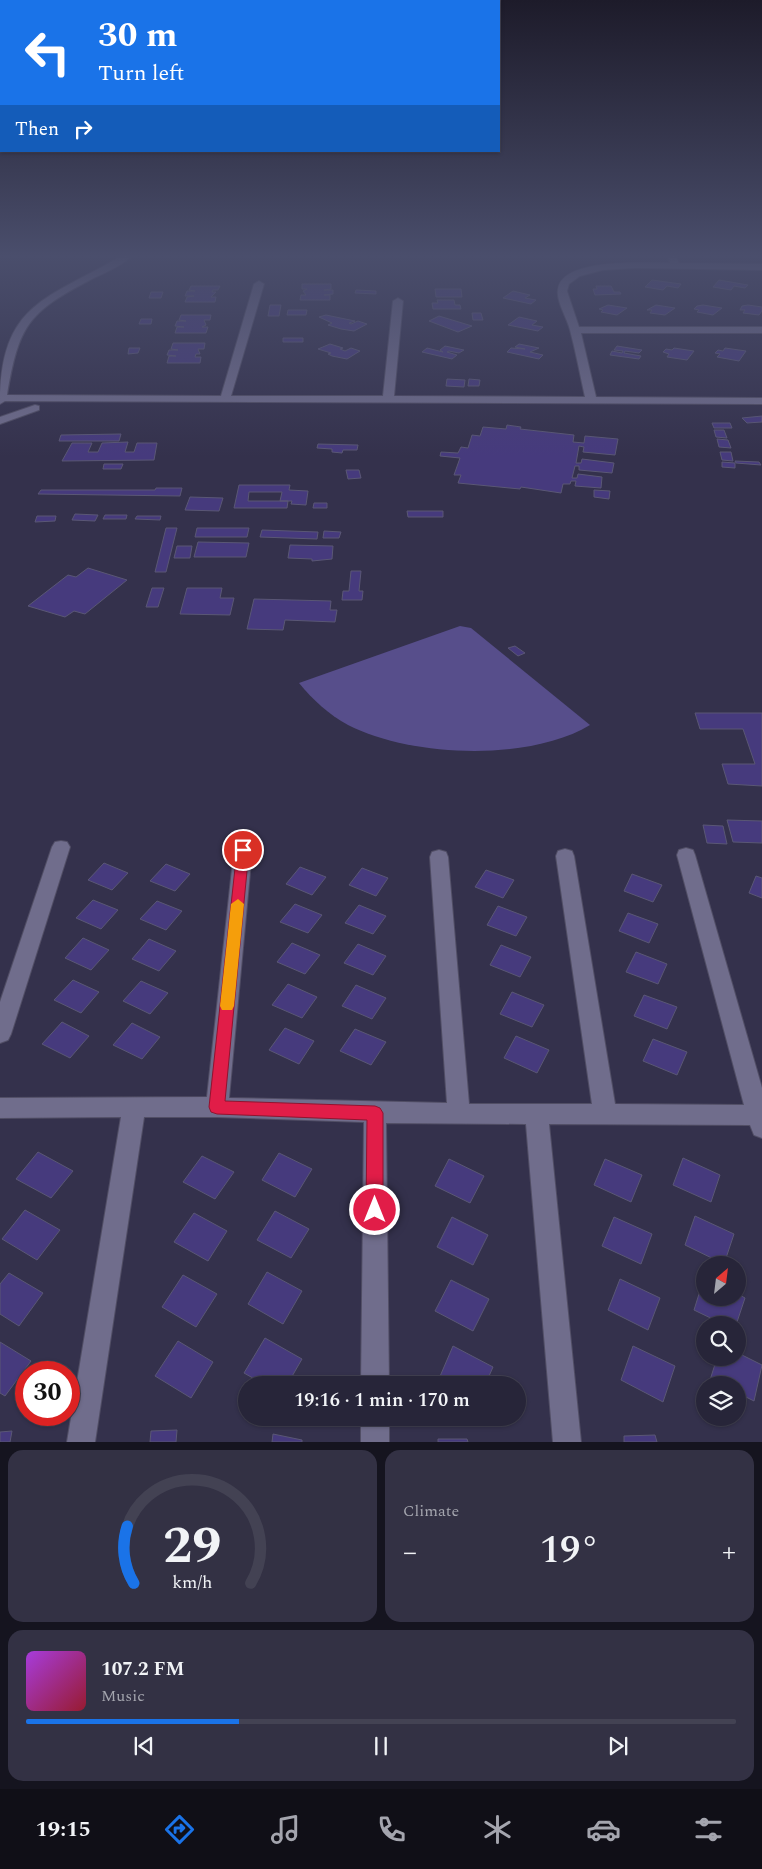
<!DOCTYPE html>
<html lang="en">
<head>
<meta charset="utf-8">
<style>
	:root { --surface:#272539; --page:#333144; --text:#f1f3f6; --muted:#a4a5ae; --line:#434253; --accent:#1a73e8 }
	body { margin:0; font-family:Spectral,serif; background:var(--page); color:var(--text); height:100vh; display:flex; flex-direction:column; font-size:19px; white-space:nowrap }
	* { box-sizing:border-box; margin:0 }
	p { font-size:16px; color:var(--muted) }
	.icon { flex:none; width:28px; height:28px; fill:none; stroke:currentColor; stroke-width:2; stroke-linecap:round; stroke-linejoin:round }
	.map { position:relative; height:1442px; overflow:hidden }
	.sheet { display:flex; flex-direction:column; gap:8px; padding:8px; background:#15141f; flex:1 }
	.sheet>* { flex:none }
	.hud { position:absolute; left:0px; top:0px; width:500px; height:152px; box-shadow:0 1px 4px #0004,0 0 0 1px var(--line); background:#1a73e8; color:#fff; overflow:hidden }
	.needle { width:32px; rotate:28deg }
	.fabs { position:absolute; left:696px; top:1256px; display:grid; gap:10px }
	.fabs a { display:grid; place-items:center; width:50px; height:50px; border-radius:50%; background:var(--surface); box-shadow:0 1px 4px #0004,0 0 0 1px var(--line); font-size:25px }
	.speed { position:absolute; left:15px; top:1361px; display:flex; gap:10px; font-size:25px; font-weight:700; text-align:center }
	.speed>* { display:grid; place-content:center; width:65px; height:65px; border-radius:50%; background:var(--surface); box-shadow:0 1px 4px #0004,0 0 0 1px var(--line); line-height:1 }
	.speed .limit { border:8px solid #d22; background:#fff; color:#111 }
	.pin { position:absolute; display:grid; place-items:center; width:42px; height:42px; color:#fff; margin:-21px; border:2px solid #fff; border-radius:50%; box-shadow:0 1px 5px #0007 }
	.me { position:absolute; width:55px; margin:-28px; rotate:0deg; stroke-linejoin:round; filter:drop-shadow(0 0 4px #0008) }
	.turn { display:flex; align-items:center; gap:18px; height:105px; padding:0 15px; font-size:22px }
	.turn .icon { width:65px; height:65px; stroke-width:2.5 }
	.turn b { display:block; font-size:35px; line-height:42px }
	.then { display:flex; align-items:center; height:48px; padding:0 15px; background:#0003; gap:10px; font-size:19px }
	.big { font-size:38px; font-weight:600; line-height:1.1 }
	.sheet .card { flex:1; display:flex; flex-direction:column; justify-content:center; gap:8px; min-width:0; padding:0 18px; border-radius:15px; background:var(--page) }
	.sheet .dial { align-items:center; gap:0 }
	.dial svg { height:130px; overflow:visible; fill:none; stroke:var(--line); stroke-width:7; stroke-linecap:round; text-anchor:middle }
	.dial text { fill:var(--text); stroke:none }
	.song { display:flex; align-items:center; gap:15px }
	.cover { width:60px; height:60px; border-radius:8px; background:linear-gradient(135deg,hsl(280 70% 55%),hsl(350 70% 35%)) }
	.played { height:5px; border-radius:2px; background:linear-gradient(90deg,var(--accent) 30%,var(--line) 30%) }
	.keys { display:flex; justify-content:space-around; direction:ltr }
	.heat { display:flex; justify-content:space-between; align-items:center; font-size:28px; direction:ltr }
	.sheet .tiles { flex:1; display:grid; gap:8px; grid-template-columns:1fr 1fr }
	.card:last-child { grid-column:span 2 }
	.trip { position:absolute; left:238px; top:1376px; width:288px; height:50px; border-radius:25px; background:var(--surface); box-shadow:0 1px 4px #0004,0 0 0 1px var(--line); font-weight:600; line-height:50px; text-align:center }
	.menu { display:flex; height:80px; justify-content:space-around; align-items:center; background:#100f17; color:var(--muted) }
	.menu .icon { width:35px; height:35px }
	.menu .active { color:var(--accent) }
	.menu b { font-size:22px; color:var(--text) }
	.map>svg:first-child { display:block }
</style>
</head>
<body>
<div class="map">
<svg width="762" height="1442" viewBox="0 0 762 1442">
	<rect width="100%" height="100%" fill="#34314c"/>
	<!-- green -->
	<path fill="#574e8b" d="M460,626L471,628L590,725C529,762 410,757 348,725C328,714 313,700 299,683Z"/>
	<!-- building -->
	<path fill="#463a7d" stroke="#5a5775" d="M652,280L681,284L678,288L667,286L663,290L645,287Z
		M719,280L748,285L745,288L734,286L731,290L713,287Z
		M302,284H331V289L324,290H333V294L324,295H330V300H300L301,295H306L303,291L307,289H302Z
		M191,286H220L218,290H213L212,292H216L211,297H216L215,302H185L187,297L194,296H185L187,291H195L189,290Z
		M596,286H611L614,292H620L621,294L595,295L593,289H597Z
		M435,289H461L462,297H436Z
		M356,290L376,291V294L355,293Z
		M513,291L530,295L525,298L536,300L531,304L503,298Z
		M151,292H163L161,298H149Z
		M437,300H454L455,305H460L461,309H433L432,303H438Z
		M270,305H281L279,316H268Z
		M608,305L627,308L617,315L601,312L603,310L599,309Z
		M656,305L675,308L665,315L650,313L652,310H647Z
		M703,305L722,308L713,315L697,312L699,310L694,309L697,306Z
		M748,305L762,307V311L759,315L743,313L745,310H740L742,306Z
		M288,310H307L306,315H287Z
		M472,313H481L483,320H473Z
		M181,315H211L210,320H204L206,325L202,327H208L206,333H175L177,327H184L175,326L177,321H186L179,320Z
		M326,315L355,321L349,323L351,324L358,321L367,324L354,331L341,329L328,325L332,323L319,317Z
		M439,316L472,326L458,332L429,321Z
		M519,317L537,321L532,325L543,327L538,331L508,325Z
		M141,319H152L151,324H139Z
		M283,338H303V342H283Z
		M173,343H205L204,349H198L200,354H196L195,357H201L200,363H167L169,356H176L167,355L169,350H178L171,349Z
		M330,344L343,348L340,349L345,351L351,348L360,351L347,359L332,356L328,354L331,353L318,349Z
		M519,344L539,348L530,352L543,355L539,359L507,352L511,348L525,349L515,347Z
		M445,346L464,350L459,353L449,351L447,352L457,355L452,359L422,352L427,348L443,352L440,350Z
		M617,346L642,350L639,353L625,351L624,353L641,356L639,359L610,355L612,351L622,353L623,351L614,350Z
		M129,348H140L138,353L128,354Z
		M674,348L694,351L687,360L667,357L669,354L663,352L666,349L672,350Z
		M725,348L746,351L739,361L717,357L720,354L715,353L718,350L723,351Z
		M447,379L465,380L464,387L446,386Z
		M469,379L480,380L479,386H468Z
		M762,416V422L747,423L742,418Z
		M712,423H730L732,428H714Z
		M507,425L521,427L520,429L574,435L573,442L584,443L585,436L618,439L615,455L583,452L584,447L579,446L576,463H581L582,459L614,463L612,473L579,470V466H575L572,478H577L578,474L602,477L601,488L575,486L576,481H571L570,484H563L561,493L521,487L520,489L458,483L461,475H454L460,458L440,456L441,452L458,453L461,447L468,448L472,435L480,436L483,427L506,429Z
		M714,430H724L727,438L716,437Z
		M121,434L119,441H59L61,435Z
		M717,439L728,440L731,448L719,447Z
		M128,442L125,452H134L137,443H157L154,460L62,461L72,443H92L88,452H98L102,443Z
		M318,444L358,445L357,450H343L342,453L332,452V449L317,448Z
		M720,452H731L733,461L722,460Z
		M735,461L759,462L761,465L736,463Z
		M722,462L735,463V468L722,467Z
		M104,464H123L121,469H103Z
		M346,470H359L361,478L348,479Z
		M239,485H290L289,490L308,491L306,505L291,504L292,501H280L282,492H249L248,501H288L287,508H234Z
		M156,488H182L180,496L38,494L41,490H155Z
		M594,490L610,491L609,499L594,497Z
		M190,497L223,498L219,511L185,510Z
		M314,503H327V508H313Z
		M407,511H443V517H408Z
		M75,514L98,515L95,521L72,520Z
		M105,515H127L126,519H103Z
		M37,516H56L55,521L35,522Z
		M137,516H161L160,520L135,519Z
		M166,528H177L166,572H155Z
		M197,528H249L247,537H195Z
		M262,530L318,532L317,539L260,537Z
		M324,531L341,532L339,538H323Z
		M198,542L249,543L246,557H194Z
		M290,545L333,546L332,559L312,561V559L288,558Z
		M177,546H192L190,558H174Z
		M88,568L127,580L85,614L74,611L65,617L28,606L68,575L76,577Z
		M351,571H361L359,591H363L362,600H342L343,591H349Z
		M152,588H164L158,607H146Z
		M187,588H222L220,598H234L230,615L180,614Z
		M254,599L331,601L330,610H337L335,622L285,620L283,630L247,629Z
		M515,646L525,653L518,656L508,648Z
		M695,713H762V786L728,784L722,764H755L743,729H700Z
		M727,820L762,821V843L733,842Z
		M703,825L723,826L727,844L707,843Z
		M104,863L128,873L112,890L88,880Z
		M166,864L190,874L175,891L150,881Z
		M300,867L326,877L312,895L286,884Z
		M362,868L388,878L376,896L349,885Z
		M486,870L514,880L503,898L475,887Z
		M632,874L662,885L653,902L624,891Z
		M756,876L762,878V898L749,893Z
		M93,900L118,910L101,929L76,918Z
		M157,901L182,911L166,930L140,919Z
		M295,904L322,915L308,933L280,922Z
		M359,905L386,916L373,934L345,923Z
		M498,906L527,917L516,936L487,925Z
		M628,913L658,924L649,943L619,931Z
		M83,938L109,950L91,970L65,958Z
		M149,939L176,951L159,971L132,959Z
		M292,943L320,955L305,974L277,962Z
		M358,944L386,956L373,975L344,963Z
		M501,945L531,957L520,977L490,965Z
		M636,952L667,964L658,984L626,972Z
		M73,980L99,992L81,1013L54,1000Z
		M141,981L168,993L150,1014L123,1001Z
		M288,984L317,997L302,1018L272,1005Z
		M356,985L386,998L372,1019L342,1006Z
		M512,992L544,1005L532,1027L500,1014Z
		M644,995L677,1007L667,1029L634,1016Z
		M62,1022L89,1036L70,1058L42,1044Z
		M132,1023L160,1037L142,1059L113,1045Z
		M285,1028L314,1041L299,1064L269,1050Z
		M355,1029L386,1042L371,1065L340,1051Z
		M516,1036L549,1050L537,1073L504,1058Z
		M653,1039L687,1052L677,1075L643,1061Z
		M38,1152L73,1171L51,1198L16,1179Z
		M279,1153L312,1169L295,1197L262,1180Z
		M202,1156L234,1172L215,1199L183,1182Z
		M683,1158L720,1175L711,1202L673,1185Z
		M449,1159L484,1176L470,1203L435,1186Z
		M605,1159L642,1175L631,1202L594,1185Z
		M25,1210L60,1230L37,1260L2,1239Z
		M275,1211L309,1229L291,1258L257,1240Z
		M194,1213L227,1231L208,1261L174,1242Z
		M695,1216L734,1234L724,1264L685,1245Z
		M452,1217L488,1235L473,1265L437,1247Z
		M614,1217L652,1234L641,1264L602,1246Z
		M267,1272L302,1291L283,1324L248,1304Z
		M9,1273L43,1293L19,1326L0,1314V1284Z
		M183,1275L217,1294L196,1327L162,1307Z
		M704,1278L705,1298H738V1294L745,1298L736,1325H725L694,1310Z
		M620,1279L660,1298L648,1330L608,1310Z
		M451,1280L489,1299L473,1331L435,1311Z
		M265,1338L302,1359L287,1385H265L244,1373Z
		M178,1341L213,1362L191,1398L155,1376Z
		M0,1342L31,1361L5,1396L0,1393Z
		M453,1346L493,1367L485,1385H446L438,1381Z
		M633,1346L675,1366L663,1402L621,1380Z
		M738,1353L762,1365L754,1401L738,1393V1385H721L710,1380L717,1358H738Z
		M177,1430L176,1442H150L151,1431Z
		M12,1431L10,1442H0V1432Z
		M273,1434L302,1440V1442H272Z
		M655,1435L657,1442H624V1436Z
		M438,1439H467L468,1442H438Z"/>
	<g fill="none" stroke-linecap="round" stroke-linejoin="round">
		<!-- street casing -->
		<g stroke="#514e65" stroke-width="2">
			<path id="street" d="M123,255H133C122,266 104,273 90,280C27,313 19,326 7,395L221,396L254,284L259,281L264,284L231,396H383L393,301L398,298L403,301L394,396L585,397C580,375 576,352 570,330C567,318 556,301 558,290C561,257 648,263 670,263L668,257L675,255L679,263L762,264V270L635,268L603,270L580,276L569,284L567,291L579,327H762V333H581L596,397L762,398V404L5,401L0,404C0,302 47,300 123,255Z
				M35,405L39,406V410L0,424V417Z
				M61,841L67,842L70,847L11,1034L8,1040L0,1043V1002L52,847L55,842Z
				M243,844L249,846L252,851L229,1098L447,1103L430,857L432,852L439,850L446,852L448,857L469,1104H592L556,856L558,851L565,849L572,851L574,856L615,1104L744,1105L677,855L679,850L686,848L693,850L695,855L762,1088V1138L754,1135L750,1125L549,1124L581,1442H553L526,1124L386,1123L389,1385H361L364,1122L217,1117H144L95,1442H67L121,1117L0,1118V1098L207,1097L234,851L237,846Z
				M361,1418H389V1442H361Z"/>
		</g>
		<!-- street -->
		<use href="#street" fill="#706d8c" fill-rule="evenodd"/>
	</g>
	<!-- sky -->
	<linearGradient id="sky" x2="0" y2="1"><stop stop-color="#1d1b2a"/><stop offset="0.56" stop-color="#4a4e6c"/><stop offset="1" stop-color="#4a4e6c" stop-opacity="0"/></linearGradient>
	<rect width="762" height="457" fill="url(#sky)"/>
	<!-- route -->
	<path fill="#e11d48" stroke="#92132f" d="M243,846L249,850L225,1101L375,1106L380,1108L383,1113V1210L381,1216L375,1218L369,1216L366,1210L367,1120L217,1114L211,1112L209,1107L237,850Z"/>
	<!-- slow -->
	<path fill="#f59e0b" d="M238,899L244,904L234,1006L232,1010H222L220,1006L231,904Z"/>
</svg>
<div class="fabs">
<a><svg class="needle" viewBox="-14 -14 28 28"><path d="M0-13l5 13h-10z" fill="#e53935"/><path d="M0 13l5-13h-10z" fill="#a4a5ae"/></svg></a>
<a><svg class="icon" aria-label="search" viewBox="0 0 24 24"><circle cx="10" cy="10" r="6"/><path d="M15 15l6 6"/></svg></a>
<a><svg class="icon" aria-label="layers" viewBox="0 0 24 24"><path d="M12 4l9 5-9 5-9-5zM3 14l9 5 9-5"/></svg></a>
</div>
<div class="speed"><div class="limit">30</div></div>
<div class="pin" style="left:243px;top:850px;background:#d93025"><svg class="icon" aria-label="arrive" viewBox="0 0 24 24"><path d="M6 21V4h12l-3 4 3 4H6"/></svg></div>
<svg class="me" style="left:375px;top:1210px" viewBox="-20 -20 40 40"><circle r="17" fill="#e11d48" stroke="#fff" stroke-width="3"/><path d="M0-11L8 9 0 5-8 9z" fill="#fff"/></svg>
<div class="trip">19:16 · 1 min · 170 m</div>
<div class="hud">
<div class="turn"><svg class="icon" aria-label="left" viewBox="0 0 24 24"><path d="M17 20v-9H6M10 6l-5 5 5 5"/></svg><div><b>30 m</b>Turn left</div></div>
<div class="then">Then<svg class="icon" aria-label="right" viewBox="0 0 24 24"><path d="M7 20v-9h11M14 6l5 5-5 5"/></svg></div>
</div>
</div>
<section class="sheet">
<div class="tiles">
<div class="card dial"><svg viewBox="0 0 100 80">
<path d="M14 69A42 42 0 1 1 86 69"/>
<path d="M14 69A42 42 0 0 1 10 34" stroke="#1a73e8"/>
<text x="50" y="56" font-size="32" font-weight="700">29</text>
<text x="50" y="72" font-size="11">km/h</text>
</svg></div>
<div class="card"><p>Climate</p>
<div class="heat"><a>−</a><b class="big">19°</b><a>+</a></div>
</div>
<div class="card">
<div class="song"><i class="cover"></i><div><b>107.2 FM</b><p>Music</p></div></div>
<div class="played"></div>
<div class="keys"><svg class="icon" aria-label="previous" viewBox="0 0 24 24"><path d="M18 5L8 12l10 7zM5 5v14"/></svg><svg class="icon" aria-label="pause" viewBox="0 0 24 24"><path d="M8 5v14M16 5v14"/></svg><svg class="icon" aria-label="next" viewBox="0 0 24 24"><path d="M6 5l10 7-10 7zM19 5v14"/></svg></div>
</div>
</div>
</section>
<nav class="menu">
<b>19:15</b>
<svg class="icon active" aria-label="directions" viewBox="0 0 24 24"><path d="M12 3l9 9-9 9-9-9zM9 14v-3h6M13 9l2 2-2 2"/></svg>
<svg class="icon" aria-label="music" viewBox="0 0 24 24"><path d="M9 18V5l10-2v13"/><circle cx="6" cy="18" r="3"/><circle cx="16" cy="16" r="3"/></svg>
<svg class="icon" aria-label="phone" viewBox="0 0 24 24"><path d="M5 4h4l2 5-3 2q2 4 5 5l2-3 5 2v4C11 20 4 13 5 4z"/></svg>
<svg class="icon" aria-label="climate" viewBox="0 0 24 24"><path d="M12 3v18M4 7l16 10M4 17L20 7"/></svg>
<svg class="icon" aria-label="car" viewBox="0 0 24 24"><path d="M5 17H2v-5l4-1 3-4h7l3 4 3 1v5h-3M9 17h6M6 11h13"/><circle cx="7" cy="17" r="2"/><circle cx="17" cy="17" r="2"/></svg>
<svg class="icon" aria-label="filters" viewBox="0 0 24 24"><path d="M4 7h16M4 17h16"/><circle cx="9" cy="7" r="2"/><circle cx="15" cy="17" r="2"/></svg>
</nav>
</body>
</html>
